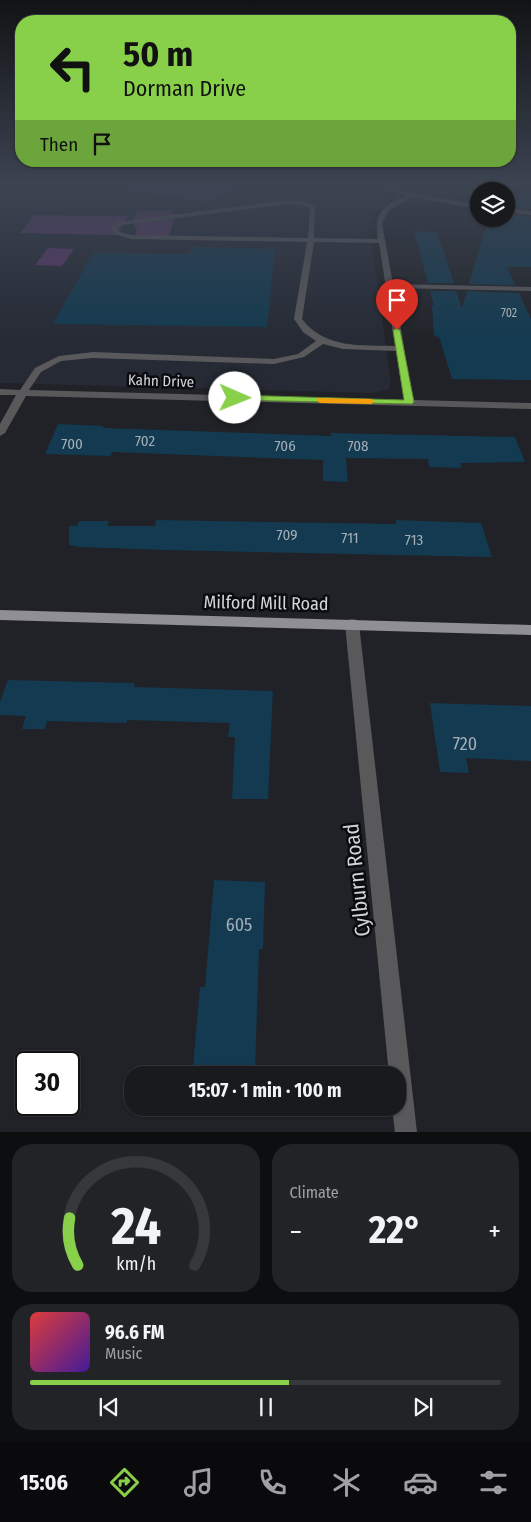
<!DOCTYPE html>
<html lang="en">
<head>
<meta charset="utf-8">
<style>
	:root { --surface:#181a1d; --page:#212326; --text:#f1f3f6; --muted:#9fa1a4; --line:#36383b; --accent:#88cf4a }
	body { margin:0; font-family:"Fira Sans Condensed",sans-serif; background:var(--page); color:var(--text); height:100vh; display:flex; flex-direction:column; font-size:19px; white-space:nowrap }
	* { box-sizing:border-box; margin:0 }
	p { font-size:16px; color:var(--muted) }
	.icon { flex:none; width:28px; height:28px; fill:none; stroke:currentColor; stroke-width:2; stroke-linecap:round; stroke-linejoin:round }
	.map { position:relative; height:1132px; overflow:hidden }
	.sheet { display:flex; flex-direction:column; gap:12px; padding:12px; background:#0d0e10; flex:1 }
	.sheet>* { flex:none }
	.top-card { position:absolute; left:15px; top:15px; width:501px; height:152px; border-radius:20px; box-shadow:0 1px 4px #0004,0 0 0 1px var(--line); background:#88cf4a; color:#111; overflow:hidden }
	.tools { position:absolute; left:470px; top:182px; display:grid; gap:10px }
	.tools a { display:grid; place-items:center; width:45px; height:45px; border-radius:50%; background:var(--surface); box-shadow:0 1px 4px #0004,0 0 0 1px var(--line); font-size:25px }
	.speed { position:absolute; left:15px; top:1051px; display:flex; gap:10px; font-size:25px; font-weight:700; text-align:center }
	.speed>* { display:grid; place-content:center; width:65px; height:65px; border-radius:50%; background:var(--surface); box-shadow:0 1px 4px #0004,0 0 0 1px var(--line); line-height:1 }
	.speed .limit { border:2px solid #111; border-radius:8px; background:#fff; color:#111 }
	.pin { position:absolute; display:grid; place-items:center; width:42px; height:42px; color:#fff; margin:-51px -21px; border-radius:50% 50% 50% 0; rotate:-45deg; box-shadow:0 0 5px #0007 }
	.pin .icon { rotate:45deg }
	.me { position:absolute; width:55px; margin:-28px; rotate:91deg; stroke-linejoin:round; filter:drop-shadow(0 0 4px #0008) }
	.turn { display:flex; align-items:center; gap:18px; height:105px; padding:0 25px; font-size:22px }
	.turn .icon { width:65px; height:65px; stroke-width:2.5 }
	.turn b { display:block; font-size:35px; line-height:42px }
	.then { display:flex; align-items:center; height:48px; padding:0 25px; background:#0003; gap:10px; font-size:19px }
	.big { font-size:38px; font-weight:700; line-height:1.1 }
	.sheet .tile { flex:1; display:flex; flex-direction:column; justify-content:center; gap:8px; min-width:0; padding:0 18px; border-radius:20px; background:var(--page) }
	.sheet .dial { align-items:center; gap:0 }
	.dial svg { height:130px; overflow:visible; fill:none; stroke:var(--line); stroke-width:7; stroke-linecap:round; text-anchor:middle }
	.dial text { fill:var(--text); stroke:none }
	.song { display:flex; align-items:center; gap:15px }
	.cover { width:60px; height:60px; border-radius:8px; background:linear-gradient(135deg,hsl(0 70% 55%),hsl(260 70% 35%)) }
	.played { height:5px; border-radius:2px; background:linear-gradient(90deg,var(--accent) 55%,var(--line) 55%) }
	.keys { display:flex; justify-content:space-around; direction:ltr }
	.heat { display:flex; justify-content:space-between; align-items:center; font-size:28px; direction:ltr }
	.sheet .tiles { flex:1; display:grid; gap:12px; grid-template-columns:1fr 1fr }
	.tile:last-child { grid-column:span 2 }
	.trip { position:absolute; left:124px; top:1066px; width:282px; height:50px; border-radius:20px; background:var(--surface); box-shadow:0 1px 4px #0004,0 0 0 1px var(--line); font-weight:700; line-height:50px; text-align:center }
	.tab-bar { display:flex; height:80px; justify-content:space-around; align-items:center; background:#0a0a0c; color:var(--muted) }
	.tab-bar .icon { width:35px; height:35px }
	.tab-bar .active { color:var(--accent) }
	.tab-bar b { font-size:22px; color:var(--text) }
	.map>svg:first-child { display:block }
</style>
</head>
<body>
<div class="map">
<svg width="531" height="1132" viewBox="0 0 531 1132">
	<rect width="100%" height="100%" fill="#202227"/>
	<!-- built -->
	<path fill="#252a34" d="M0,185H360L392,195L393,199L373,214L369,226L391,383L388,390L372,393L0,383Z"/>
	<!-- green -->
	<path fill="#5d376b" d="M130,185H239L216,199L201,201L126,188Z
		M171,210L174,220L169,236H135L137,229L134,226L136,222L133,220L137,211Z
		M34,215L128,216L117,235L20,233Z
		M48,248L74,249L62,266L35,265Z"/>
	<!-- building -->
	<path fill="#133a50" d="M506,192L531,194V209L506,206Z
		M506,214L531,217V267H507L515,285L469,284L488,219H506Z
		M414,231L437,232L454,283H428Z
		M192,247L275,249L267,327L53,324L93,253L190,254Z
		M430,291H456L462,308L467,291L519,293L531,319V380L452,379L439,337L434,336L432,305L434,306Z
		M58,424L103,426V428L331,436V433L515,437L525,462L460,463L462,468L429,467L428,459L346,458L348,482L323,481V460L112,452L111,456L45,454Z
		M156,520L396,524V520L481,523L492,557L166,550L79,547L69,545V526H77L79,521H109L107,526H155Z
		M8,680L135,683L134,687L273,691L268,799H232L235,737H228L230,723L127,720V723L47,721L45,729H22L26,716L0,715V702Z
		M430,703L531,706V761L466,758L469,773L440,772Z
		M214,880L265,882L263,949H259L255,1070L193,1067L200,987H205Z"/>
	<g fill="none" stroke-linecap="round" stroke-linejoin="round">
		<!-- minor -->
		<path fill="#59595b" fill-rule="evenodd" d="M370,185H378L411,193L479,205V209L412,197L389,210L382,223L393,284L531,287V291L394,288L413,400L531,403V409L26,396L5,433L0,436V424L16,395H0V389L20,390L35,368L59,356L93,352L274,359L298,354L316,341L303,332L294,319L307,242L131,239L115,234L111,228L117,222L287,200L302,201L315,206L314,238L378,239C374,211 382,207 406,195ZM287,204L301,205L310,208L308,238L131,235L119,232L117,228L121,225ZM314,242L379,243L395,346C361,345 325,349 302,319ZM323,344L343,349L396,351L404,400L29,390L41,372L61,361L93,358L274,364L304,357Z
			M506,208L531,211V215L506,212Z
			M352,619L357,620L359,624L417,1132H395L392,1108H398V1075H389L345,624L347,620Z"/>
		<!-- major -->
		<path fill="#8f8f95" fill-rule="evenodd" d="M0,610L531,625V635L0,620Z"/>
	</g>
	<!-- sky -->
	<linearGradient id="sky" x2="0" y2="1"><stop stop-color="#121315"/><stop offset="0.54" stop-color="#3c4452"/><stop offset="1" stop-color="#3c4452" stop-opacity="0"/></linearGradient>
	<rect width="531" height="343" fill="url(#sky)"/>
	<!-- route -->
	<path fill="#88cf4a" stroke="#588730" d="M397,328L400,330L414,402L412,404L235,400L231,398L235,395L404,400L393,330Z"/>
	<!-- slow -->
	<path fill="#f59e0b" d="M318,398L371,399L375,401L371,404L321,403L318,402Z"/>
	<g text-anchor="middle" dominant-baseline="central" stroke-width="5" stroke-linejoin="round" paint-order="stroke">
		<!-- far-number labels -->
		<g font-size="12" fill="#a3aeb6">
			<text x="509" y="313">702</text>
		</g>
		<!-- far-street labels -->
		<g font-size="15" fill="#d3d4d8" stroke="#0a0b0e">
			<text transform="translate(161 381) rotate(2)">Kahn Drive</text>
		</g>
		<!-- number labels -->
		<g font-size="15" fill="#a3aeb6">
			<text x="145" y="441">702</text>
			<text x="72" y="444">700</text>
			<text x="285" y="446">706</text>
			<text x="358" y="446">708</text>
			<text x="287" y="535">709</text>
			<text x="350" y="538">711</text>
			<text x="414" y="540">713</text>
		</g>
		<!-- street labels -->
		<g font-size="18" fill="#d3d4d8" stroke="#0a0b0e">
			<text transform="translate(266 603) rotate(1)">Milford Mill Road</text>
		</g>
		<!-- near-number labels -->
		<g font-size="18" fill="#a3aeb6">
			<text x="465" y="744">720</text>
			<text x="239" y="925">605</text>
		</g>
		<!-- near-street labels -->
		<g font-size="21" fill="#d3d4d8" stroke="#0a0b0e">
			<text transform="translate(357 880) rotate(-96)">Cylburn Road</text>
		</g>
	</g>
</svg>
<div class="tools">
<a><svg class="icon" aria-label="layers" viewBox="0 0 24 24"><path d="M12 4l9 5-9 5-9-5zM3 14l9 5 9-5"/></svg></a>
</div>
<div class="speed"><div class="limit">30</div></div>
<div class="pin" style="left:397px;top:330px;background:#d93025"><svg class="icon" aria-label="arrive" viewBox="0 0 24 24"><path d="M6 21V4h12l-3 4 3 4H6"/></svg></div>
<svg class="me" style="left:235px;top:398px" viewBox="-20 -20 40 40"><circle r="19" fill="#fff"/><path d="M0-13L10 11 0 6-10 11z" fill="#88cf4a"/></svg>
<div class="trip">15:07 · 1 min · 100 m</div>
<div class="top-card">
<div class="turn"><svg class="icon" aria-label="left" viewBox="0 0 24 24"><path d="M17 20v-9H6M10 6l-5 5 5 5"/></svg><div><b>50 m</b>Dorman Drive</div></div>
<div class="then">Then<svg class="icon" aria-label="arrive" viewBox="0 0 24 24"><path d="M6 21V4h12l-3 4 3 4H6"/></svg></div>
</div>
</div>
<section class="sheet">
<div class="tiles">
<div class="tile dial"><svg viewBox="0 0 100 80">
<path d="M14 69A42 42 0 1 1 86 69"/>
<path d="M14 69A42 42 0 0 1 9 40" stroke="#88cf4a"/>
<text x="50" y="56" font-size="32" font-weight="700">24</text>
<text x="50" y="72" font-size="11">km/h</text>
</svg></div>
<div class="tile"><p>Climate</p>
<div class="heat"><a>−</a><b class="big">22°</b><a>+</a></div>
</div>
<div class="tile">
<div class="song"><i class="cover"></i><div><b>96.6 FM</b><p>Music</p></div></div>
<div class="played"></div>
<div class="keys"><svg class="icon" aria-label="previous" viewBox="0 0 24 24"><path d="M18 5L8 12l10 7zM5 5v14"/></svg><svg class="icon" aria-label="pause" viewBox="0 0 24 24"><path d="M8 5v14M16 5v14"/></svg><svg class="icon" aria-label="next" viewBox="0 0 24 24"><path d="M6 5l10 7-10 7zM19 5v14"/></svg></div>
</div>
</div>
</section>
<nav class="tab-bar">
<b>15:06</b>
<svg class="icon active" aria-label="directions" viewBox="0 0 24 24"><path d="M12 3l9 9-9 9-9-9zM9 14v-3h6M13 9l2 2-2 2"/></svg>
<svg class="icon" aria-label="music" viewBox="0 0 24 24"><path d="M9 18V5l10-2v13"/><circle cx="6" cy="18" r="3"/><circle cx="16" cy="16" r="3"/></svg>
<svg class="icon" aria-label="phone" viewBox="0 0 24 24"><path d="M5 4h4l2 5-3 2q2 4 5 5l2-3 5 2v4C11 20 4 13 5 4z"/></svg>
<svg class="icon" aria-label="climate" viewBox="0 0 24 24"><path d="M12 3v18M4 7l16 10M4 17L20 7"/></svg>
<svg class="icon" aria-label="car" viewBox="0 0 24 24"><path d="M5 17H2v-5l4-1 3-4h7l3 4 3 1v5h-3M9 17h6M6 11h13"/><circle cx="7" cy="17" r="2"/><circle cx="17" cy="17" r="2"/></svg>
<svg class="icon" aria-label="filters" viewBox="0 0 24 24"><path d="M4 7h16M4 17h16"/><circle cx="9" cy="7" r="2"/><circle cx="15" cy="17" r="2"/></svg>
</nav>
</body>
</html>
